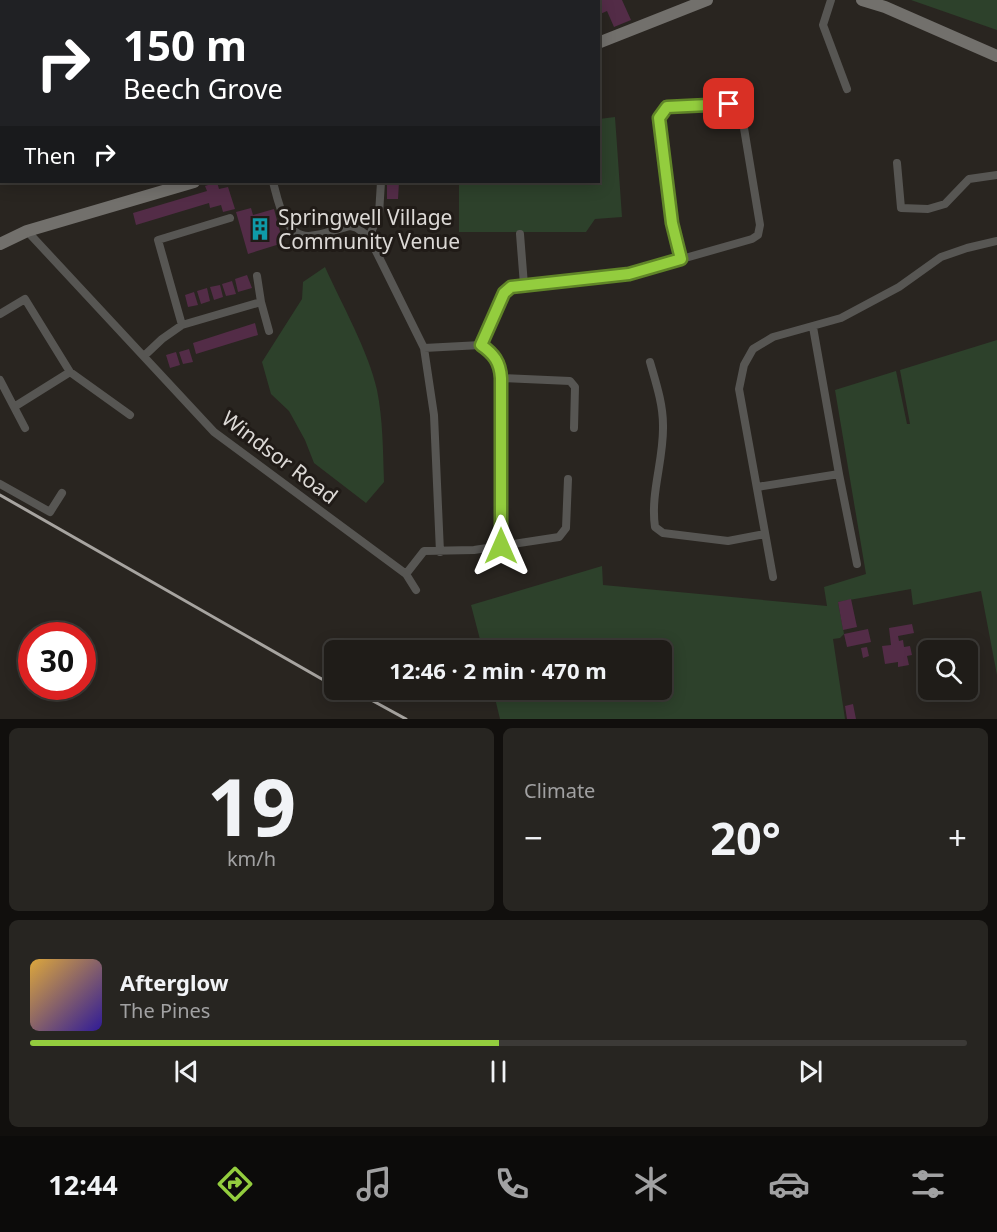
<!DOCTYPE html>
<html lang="en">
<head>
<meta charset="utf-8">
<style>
	:root { --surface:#1f1c18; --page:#272521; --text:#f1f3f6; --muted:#a1a1a2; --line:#3c3a37; --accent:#93cd3e }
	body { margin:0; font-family:"Noto Sans",sans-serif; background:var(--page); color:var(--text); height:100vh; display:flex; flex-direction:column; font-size:22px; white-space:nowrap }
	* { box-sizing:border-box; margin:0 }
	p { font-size:20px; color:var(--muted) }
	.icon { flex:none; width:33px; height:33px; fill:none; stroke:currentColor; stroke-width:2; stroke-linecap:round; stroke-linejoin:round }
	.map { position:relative; height:719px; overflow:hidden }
	.details { display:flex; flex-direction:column; gap:9px; padding:9px; background:#110f0d; flex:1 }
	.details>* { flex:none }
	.banner { position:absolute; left:0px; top:0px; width:600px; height:183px; box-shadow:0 3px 15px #0003,0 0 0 2px var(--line); background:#202124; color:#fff; overflow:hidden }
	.buttons { position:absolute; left:918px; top:640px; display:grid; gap:12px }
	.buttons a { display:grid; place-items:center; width:60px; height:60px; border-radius:9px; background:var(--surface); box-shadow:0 3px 15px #0003,0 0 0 2px var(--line); font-size:30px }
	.speed { position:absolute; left:18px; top:622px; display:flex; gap:12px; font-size:30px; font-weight:700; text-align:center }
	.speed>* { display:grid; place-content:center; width:78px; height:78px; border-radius:50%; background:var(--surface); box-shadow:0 3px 15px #0003,0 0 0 2px var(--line); line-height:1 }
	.speed .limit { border:9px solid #d22; background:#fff; color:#111 }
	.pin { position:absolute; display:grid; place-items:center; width:51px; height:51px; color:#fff; margin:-26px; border-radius:12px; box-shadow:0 3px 9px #0006 }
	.me { position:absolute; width:66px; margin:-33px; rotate:0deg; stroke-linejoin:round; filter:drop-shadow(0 0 4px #0008) }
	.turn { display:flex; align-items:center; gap:21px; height:126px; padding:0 24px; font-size:27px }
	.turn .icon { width:78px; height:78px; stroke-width:2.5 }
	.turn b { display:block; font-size:42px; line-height:51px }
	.then { display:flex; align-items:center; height:57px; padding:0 24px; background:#0003; gap:12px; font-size:22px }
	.big { font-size:45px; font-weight:700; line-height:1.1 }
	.details .tile { flex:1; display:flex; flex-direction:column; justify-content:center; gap:9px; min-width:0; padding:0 21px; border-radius:9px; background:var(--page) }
	.details .dial { align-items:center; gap:0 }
	.dial b { font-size:78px; line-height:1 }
	.song { display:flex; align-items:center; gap:18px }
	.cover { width:72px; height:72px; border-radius:9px; background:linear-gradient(135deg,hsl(40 70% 55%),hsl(250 70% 35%)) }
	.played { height:6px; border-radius:3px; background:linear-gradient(90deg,var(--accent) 50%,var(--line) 50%) }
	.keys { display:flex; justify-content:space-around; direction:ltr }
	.heat { display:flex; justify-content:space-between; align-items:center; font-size:33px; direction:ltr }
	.details .tiles { flex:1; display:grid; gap:9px; grid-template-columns:1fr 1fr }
	.tile:last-child { grid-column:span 2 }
	.trip { position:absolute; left:324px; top:640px; width:348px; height:60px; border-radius:9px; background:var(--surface); box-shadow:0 3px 15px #0003,0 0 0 2px var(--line); font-weight:700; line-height:60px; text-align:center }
	.tabs { display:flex; height:96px; justify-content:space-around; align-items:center; background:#0c0b0a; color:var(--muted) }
	.tabs .icon { width:42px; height:42px }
	.tabs .on { color:var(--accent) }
	.tabs b { font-size:27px; color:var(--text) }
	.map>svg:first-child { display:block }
</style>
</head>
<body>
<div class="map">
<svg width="997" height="719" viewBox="0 0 997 719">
	<rect width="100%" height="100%" fill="#292520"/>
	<!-- green -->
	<path fill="#2d412b" d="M911,0H997V30Z
		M615,117L622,217L595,219L586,232H459V182H598L599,119Z
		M325,267C342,305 368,350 377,390C383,420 383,451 384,482L366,503L314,463L305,440L289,411L271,394L262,362L302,299L303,282Z
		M997,340V675L981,591L913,605L911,589L838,602L844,634L840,638L833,639L845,719H500L493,690H662V651H483L471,605L602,566L603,585L827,606L824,587L866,574L835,390L896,371L907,424H910L900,370Z"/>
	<!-- building -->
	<path fill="#532c47" d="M598,0H622L631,20L614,27L607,11L598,15Z
		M217,182L219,189L228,187L235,209L223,212L221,205L210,208L209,203L136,225L133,213L207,191L205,186Z
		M387,182H399L398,199H387Z
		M251,208L253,215L274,209L283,243L248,254L236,212Z
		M247,275L252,288L238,292L235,279Z
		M232,281L236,294L226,296L222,284Z
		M220,285L223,297L214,300L210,287Z
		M207,288L210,301L201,304L197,291Z
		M194,292L198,305L188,307L185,295Z
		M255,323L258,335L196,354L193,343Z
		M189,349L193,362L183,364L179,352Z
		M176,352L180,365L170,368L166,355Z
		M851,599L857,627L843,630L838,602Z
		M912,624L914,633L898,636L899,641L903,640L904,647L910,646L912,655L907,656L909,665L898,667V662L885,664L882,646L891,645L889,628Z
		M868,629L871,642L847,647L844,634Z
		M867,647L869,656L863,658L861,648Z
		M853,704L856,719H847L845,706Z"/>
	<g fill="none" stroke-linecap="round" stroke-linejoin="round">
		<!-- minor -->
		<path stroke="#575653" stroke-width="8" d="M162,0L163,2
			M831,0L823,25L847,89
			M343,2V0
			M0,128L2,129
			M897,163L901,208L928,209L945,204L969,179L997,175
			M273,182C278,200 284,237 309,236C323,235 337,229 350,226L357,228L369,237L424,348L434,415L440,552
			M27,231L214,432L406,574L416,590
			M520,234L524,285
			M369,237L379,214L381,182
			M261,302L269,331
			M0,314L25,299L70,372L130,415
			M182,325L158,240L230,218
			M813,327L839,474
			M481,345C490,328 497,299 511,287L629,274L752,239L758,235L760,225L742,116L736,107L729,104L667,107L659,118L672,223L680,259
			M424,348L481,345L491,352L500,364L501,545
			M144,356L162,339L182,325L261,302L257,276
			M650,362C656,383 663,404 663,425C664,460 650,493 655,527L663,533L728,541L765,534
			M501,378L570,381L575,387L574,428
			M0,380L14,407L70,372
			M14,407L25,428
			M0,484L50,512L62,493
			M757,487L839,474L857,564
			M406,574L424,551L474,550L559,537L566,528L568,479
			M773,577L739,389L744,365L753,349L773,337L841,318L899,287L941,257L967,248L997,241"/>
		<!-- tertiary -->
		<path stroke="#575653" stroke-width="10" d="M396,2V0"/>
		<!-- secondary -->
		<path stroke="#72706c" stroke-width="12" d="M862,0L885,7L997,56
			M598,43L707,0
			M0,244L27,231L194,182"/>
		<!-- rail -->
		<path stroke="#a7a4a0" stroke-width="3" d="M0,495L334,686
			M353,690L406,719"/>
	</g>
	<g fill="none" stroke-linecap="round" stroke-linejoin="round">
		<!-- route casing -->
		<g stroke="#608528" stroke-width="15">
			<path id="route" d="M501,546V378C500,362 494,354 481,345L504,293L511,287L629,274L681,259L672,223L659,118L667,107L729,104"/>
		</g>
		<!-- route -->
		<use href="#route" stroke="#93cd3e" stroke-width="10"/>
	</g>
	<!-- icons -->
	<defs>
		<g id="building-bare" transform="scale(1.8)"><path d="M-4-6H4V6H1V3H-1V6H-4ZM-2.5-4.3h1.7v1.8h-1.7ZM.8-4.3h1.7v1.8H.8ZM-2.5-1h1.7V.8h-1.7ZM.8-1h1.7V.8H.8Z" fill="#0f9aa8" stroke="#201b17" stroke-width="2.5" paint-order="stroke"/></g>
	</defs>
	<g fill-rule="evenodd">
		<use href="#building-bare" x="260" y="229"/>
	</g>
	<g text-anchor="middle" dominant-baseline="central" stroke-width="6" stroke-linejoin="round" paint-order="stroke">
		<!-- poi labels -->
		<g font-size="21" fill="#dcd9d6" stroke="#201b17" text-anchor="start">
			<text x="278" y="217">Springwell Village<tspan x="278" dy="24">Community Venue</tspan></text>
		</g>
		<!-- street labels -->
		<g font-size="21" fill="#dcd9d6" stroke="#201b17">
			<text transform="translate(280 457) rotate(37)">Windsor Road</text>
		</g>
	</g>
</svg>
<div class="buttons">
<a><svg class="icon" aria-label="search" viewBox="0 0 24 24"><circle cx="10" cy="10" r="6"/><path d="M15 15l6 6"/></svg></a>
</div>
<div class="speed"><div class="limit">30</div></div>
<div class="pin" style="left:729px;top:104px;background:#d93025"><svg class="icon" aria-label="arrive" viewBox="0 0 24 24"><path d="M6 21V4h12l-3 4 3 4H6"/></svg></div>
<svg class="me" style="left:501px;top:546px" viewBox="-20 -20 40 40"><path d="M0-17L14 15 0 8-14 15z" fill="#93cd3e" stroke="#fff" stroke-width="4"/></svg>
<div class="trip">12:46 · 2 min · 470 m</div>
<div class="banner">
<div class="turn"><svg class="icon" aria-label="right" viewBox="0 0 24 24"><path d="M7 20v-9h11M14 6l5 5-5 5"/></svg><div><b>150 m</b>Beech Grove</div></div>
<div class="then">Then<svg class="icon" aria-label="right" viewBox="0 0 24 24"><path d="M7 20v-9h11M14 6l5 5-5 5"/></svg></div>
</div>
</div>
<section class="details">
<div class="tiles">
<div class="tile dial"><b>19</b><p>km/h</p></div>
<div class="tile"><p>Climate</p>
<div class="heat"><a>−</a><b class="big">20°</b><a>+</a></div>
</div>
<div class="tile">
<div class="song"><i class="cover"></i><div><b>Afterglow</b><p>The Pines</p></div></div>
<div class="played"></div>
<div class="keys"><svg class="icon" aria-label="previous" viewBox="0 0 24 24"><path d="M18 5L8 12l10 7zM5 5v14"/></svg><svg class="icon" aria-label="pause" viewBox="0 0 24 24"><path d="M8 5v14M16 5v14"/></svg><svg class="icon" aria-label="next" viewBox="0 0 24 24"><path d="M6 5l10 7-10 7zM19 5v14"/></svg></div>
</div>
</div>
</section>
<nav class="tabs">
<b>12:44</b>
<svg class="icon on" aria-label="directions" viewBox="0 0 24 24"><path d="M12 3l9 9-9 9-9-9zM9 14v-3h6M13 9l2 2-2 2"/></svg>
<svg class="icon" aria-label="music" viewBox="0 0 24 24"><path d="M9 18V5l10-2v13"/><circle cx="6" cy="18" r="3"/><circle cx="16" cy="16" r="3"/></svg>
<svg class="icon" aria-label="phone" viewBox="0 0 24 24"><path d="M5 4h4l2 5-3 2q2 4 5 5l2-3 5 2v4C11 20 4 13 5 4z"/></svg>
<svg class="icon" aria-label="climate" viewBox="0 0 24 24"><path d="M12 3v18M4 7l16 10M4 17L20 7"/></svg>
<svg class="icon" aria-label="car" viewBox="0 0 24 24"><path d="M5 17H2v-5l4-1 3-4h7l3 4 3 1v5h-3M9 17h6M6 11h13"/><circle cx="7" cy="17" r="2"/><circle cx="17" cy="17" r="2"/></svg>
<svg class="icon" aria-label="filters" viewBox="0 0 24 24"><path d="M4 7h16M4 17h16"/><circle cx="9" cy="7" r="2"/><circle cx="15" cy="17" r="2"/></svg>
</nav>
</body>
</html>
